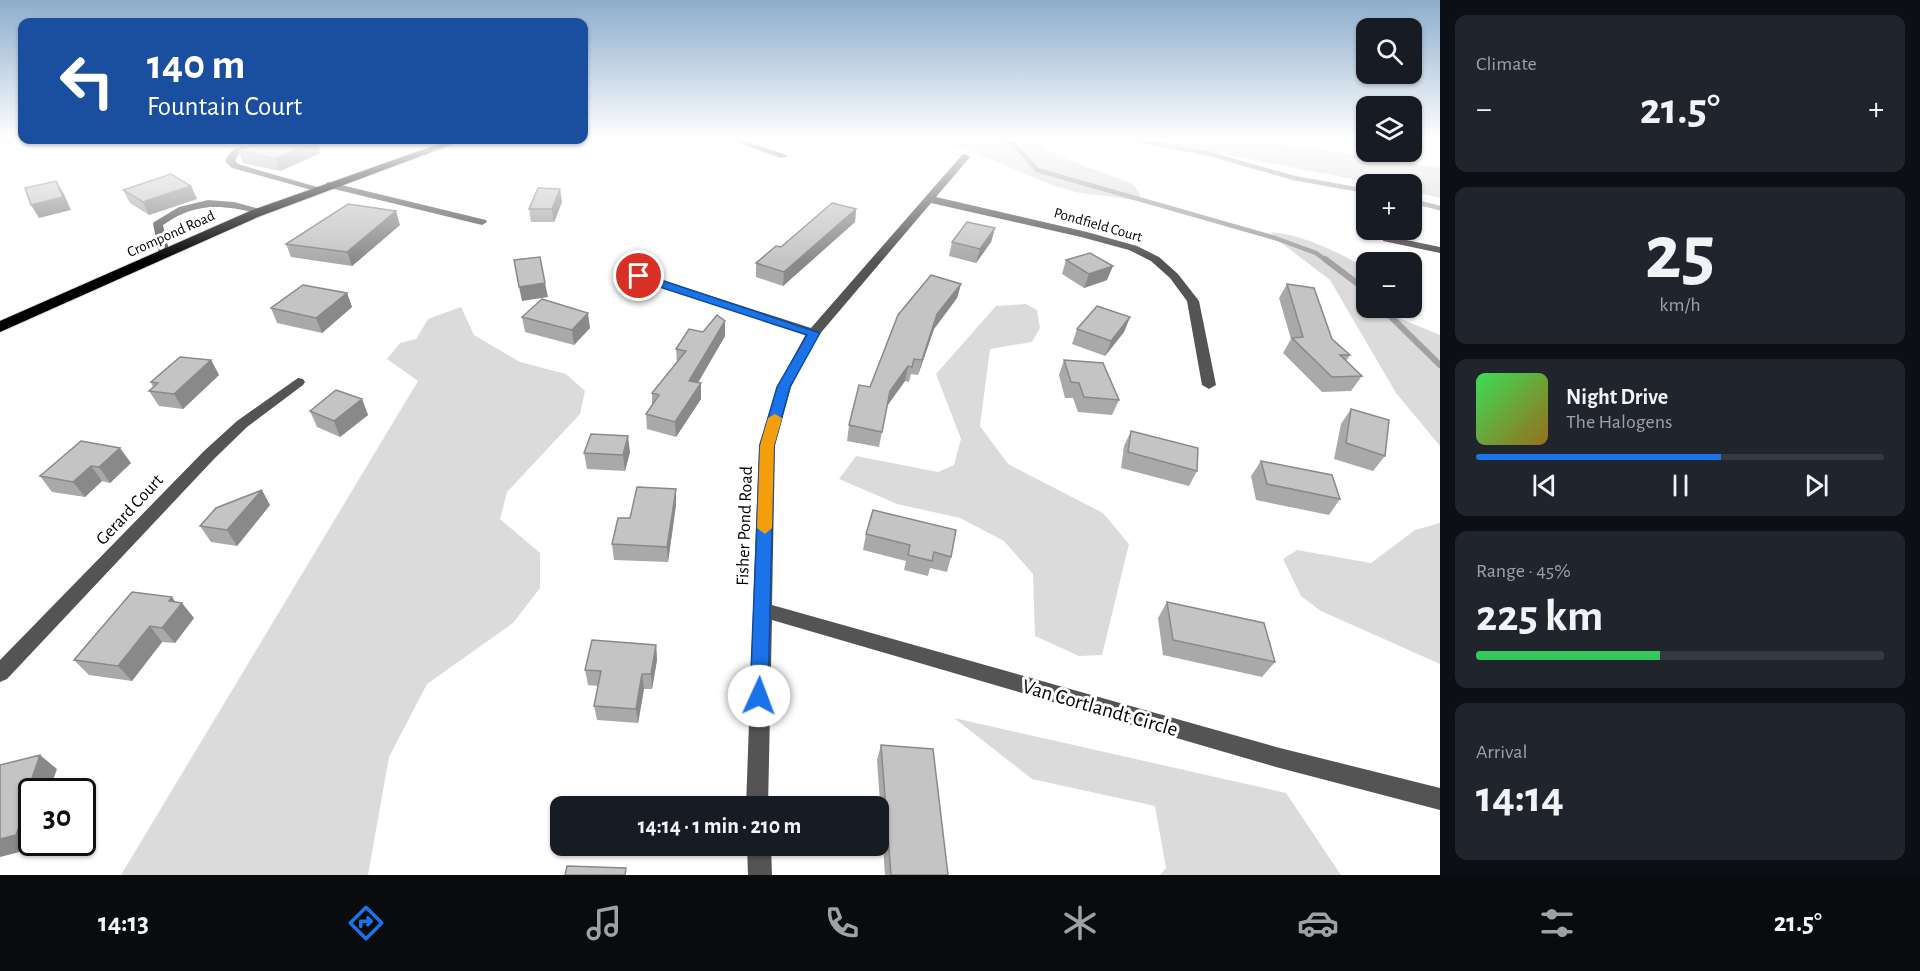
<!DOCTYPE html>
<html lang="en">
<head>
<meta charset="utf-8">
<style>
	:root { --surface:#171b24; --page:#20242c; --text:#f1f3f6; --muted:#9ea1a6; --line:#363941; --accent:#1a73e8 }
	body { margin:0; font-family:"Alegreya Sans",sans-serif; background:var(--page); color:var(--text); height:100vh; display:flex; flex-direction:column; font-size:22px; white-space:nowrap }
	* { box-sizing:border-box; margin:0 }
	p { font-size:20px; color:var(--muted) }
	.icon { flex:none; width:33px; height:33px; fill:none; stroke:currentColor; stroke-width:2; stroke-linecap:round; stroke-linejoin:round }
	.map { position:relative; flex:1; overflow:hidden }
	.details { display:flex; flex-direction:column; gap:15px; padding:15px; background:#0d0f14; width:480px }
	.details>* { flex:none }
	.guide { position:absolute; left:18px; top:18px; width:570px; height:126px; border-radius:12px; box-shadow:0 2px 4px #0004; background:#1a4fa0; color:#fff; overflow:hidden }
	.fabs { position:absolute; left:1356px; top:18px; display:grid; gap:12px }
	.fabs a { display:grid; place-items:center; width:66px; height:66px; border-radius:12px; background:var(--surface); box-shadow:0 2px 4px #0004; font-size:30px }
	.speed { position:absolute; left:18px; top:778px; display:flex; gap:12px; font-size:30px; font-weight:700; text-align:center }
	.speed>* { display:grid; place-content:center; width:78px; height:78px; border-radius:50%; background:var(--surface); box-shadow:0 2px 4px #0004; line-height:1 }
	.speed .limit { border:3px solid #111; border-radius:9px; background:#fff; color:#111 }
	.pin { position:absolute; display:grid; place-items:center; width:51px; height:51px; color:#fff; margin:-26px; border:3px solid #fff; border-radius:50%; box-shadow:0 2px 6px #0007 }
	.me { position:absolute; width:66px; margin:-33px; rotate:2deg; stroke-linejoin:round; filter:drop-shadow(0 0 4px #0008) }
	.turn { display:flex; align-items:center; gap:21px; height:126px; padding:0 30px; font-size:27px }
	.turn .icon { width:78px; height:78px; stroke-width:2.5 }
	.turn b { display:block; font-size:42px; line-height:51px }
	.big { font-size:45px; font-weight:600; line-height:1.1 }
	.details .widget { flex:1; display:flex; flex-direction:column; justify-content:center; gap:9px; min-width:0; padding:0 21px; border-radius:12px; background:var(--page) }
	.details .dial { align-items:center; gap:0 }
	.dial b { font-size:78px; line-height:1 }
	.song { display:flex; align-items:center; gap:18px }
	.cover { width:72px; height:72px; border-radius:9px; background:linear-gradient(135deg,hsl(130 70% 55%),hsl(40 70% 35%)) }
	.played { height:6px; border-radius:3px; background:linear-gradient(90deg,var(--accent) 60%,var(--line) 60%) }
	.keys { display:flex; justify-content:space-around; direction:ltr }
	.heat { display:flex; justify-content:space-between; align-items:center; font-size:33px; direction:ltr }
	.charge { height:9px; border-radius:4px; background:linear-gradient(90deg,#34c759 45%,var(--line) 0) }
	.trip { position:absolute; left:550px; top:796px; width:339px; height:60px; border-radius:12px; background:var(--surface); box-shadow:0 2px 4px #0004; font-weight:600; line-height:60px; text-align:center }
	.menu { display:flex; height:96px; justify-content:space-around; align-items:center; background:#090b0e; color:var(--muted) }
	.menu .icon { width:42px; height:42px }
	.menu .selected { color:var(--accent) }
	.menu b { font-size:27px; color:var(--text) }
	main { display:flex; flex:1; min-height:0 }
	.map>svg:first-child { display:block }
</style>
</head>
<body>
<main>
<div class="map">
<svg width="1440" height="875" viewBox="0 0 1440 875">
	<rect width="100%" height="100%" fill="#fff"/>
	<!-- green -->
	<path fill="#dbdbdb" d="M914,139H1039L1048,152L1133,184L1141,195L1136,200L1080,193L1054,186L969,150Z
		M1143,139H1270L1290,145L1440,168V198L1412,191V184H1379Z
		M1271,232C1304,235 1338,252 1366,268V308H1389L1399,318L1440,335V446L1396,393L1330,280L1275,238Z
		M1026,304L1037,310L1040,328L1032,342L990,349L980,426L1008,464L1103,513L1129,544L1102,655L1079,656L1035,636L1033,574L1004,541L960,518L897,504L839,479L856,456L938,472L954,465L961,439L936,374L996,306Z
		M461,307L474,335L520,362L566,374L585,391L580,414L507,492L500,519L540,553V588L513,623L427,684L389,757L368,875H121L418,381L387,359L400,343L416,339L428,319Z
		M1440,523V664L1321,611L1301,596L1283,559L1297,550L1371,563L1415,530Z
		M954,718L1286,793L1341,875H1160L1166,868L1155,806L1032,779Z"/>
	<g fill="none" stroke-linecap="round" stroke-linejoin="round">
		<!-- stream-far1 -->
		<path stroke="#a2a2a2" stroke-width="4.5" d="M1003,139L1015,145L1037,170L1275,238L1316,253L1327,261
			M1129,139L1206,153L1294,178L1366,191
			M1412,201L1440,208"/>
		<!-- stream -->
		<path stroke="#a2a2a2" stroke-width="6" d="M1325,259L1366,290
			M1382,308L1440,365"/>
		<!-- highway casing -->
		<g stroke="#dbdbdb" stroke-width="2">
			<path id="highway" d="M450,140H464L258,217L0,332V321L250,211Z"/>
		</g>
		<!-- minor -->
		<path fill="#545454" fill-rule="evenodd" d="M727,139H740L789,156L781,158Z
			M242,146L246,149L238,155L235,161L238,164L324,189L319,192L232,168L225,161L231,151Z
			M965,154L970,157L936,197L1087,232L1137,246L1159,257L1178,274L1199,301L1216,385L1209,389L1202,385L1187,301L1170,278L1151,261L1129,250L1081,237L931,203L813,342L791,387L775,445L772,605L1276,747L1440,788V810L1276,767L772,620L768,807H746L759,445L777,387L806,334L633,276L639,273L643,274L811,328L962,155Z
			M329,182L486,220L487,222L482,225L326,187V183Z
			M208,200L234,202L267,211L262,214C223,205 197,201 163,225L170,255L164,258L160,257L153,224L154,222L179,207Z
			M1387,236L1440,247V253L1383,241V237Z
			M298,378L303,379L305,382L303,385L247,427L214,459L7,679L0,682V660L204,451L237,421Z
			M747,846H771L772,875H748Z"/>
		<!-- highway -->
		<use href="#highway" fill="#000" fill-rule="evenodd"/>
	</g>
	<!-- wall -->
	<path fill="#a9a9a9" d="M0,139H13L17,146L0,142Z
		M317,141L321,153L280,171L243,163L238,150Z
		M191,186L197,199L149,215L130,203L123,190Z
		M560,189L562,202L554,222H531L529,209Z
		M856,209L855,222L783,286L756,277V263L781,247Z
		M400,225L352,266L291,257L286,244Z
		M995,228L991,242L976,263L949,256L952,242Z
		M1066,260L1107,280L1084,288L1062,274Z
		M961,284L957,298L934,329L918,375L911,374L909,382L905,381L887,406L879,447L847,441L849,425L870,387Z
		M1287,284L1332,339L1350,355L1346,361L1362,376L1351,391L1322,392L1283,353L1291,339L1279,298Z
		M347,293L352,307L322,333L277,323L271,308Z
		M522,317L590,328L574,345L525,332Z
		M1130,317L1124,332L1105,356L1072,344L1077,329Z
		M725,336L698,383H701V399L676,437L647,429L646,414L652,405V393L677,363L676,349Z
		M211,360L219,375L183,409L159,406L149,391L153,387L151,382Z
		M1064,360L1119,400L1112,415L1078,412L1073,398H1065L1059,375Z
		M362,399L368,415L340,437L317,427L310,411Z
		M1351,409L1385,456L1373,471L1334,459L1341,424Z
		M1131,431L1197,471L1189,486L1121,468L1124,446Z
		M81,441L131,463L110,483L102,481L85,497L52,492L40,476Z
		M630,452L625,471L587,469L584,453Z
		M1261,461L1340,499L1329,515L1256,500L1251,476Z
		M676,489V505L668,562L614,560L612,544L630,518Z
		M270,505L237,546L211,542L200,526Z
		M873,510L951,557L947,572L930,568L928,576L904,570L906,561L863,550L866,534Z
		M176,602L194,618L175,643L162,642L132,681L89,675L74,660Z
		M1167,602L1275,662L1262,677L1163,655L1158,618Z
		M656,645L657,660L652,689H644L638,723L597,720L594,706L598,686L588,685L585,670Z
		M881,745L948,875H885L877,760Z"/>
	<!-- shaded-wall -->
	<path fill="#898989" d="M317,141L321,153L280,171L275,159Z
		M56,181L64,194L71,210L39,218L31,205Z
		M191,186L197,199L149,215L143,202Z
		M560,189L562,202L554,222L552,209Z
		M856,209L855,222L783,286L784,272Z
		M396,211L400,225L352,266L347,252Z
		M995,228L991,242L976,263L980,249Z
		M1113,266L1107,280L1084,288L1089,274Z
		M545,283L548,297L522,301L519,287Z
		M961,284L957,298L934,329L918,375L922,360L937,314Z
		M347,293L352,307L322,333L316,318Z
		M588,313L590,328L574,345L572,330Z
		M1130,317L1124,332L1105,356L1111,341Z
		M725,321V336L690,396L689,381Z
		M211,360L219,375L183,409L174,394Z
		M908,366L905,381L887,406L879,447L890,391Z
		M701,383V399L676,437L675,422Z
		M362,399L368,415L340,437L334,421Z
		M628,436L630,452L625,471L623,455Z
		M120,448L131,463L110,483L99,467Z
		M91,466L102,481L85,497L73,482Z
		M676,489V505L668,562L667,547Z
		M262,490L270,505L237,546L227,530Z
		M172,597L179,607L182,603L194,618L175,643L162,628L169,601Z
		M150,626L162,642L132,681L118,666Z
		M656,645L657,660L652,689L651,674Z
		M642,674L644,689L638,723L636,709Z
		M40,755L57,769L49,792H32V843H37L35,848L0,857V839L22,807Z"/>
	<!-- building -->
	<path fill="#c4c4c4" stroke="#898989" stroke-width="1.5" d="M267,140H311L317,141L275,159L238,150Z
		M171,174L191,186L143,202L123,190Z
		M56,181L63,197L31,205L25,188Z
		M538,188L560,189L552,209H529Z
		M832,203L856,209L784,272L756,263L776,246L781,247Z
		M348,204L396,211L347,252L286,244Z
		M967,222L995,228L980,249L952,242Z
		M1090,253L1113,266L1089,274L1066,260Z
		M540,257L545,283L519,287L514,260Z
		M931,275L961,284L937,314L922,360L914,359L912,367L908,366L890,391L882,432L849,425L859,385L870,387L898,315Z
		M1287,284L1314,288L1332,339L1350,355H1340L1362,376L1332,377L1292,338L1303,337Z
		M303,285L347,293L316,318L271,308Z
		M542,299L588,313L572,330L522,317Z
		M1097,306L1130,317L1111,341L1077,329Z
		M717,315L725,321L689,381L701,383L675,422L646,414L659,395L652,393L686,351L676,349L689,329L703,332Z
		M180,357L211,360L174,394L149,391L158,383L151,382Z
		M1064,360L1103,363L1119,400L1084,397L1079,383L1071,382Z
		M336,390L362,399L334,421L310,411Z
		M1351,409L1389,420L1385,456L1346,443Z
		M1131,431L1198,448L1197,471L1128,452Z
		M591,434L628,436L623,455L584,453Z
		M81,441L120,448L99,467L91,466L73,482L40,476Z
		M1261,461L1332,475L1340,499L1267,484Z
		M637,487L676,489L667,547L612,544L618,518H630Z
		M262,490L227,530L200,526L216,508Z
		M873,510L956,530L951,557L934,552L932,561L908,555L910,545L866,534Z
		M132,592L172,597L169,601L182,603L162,628L150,626L118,666L74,660Z
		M1167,602L1264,623L1275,662L1173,640Z
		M592,640L656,645L651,674H642L636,709L594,706L601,671L585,670Z
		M881,745L933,749L948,875H891Z
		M40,755L22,807L26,806L16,835L0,839V765Z
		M567,866L626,868L625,875H565Z"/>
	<!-- sky -->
	<linearGradient id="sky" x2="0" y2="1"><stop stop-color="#8cadcc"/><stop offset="0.53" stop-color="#fff"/><stop offset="1" stop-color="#fff" stop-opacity="0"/></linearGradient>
	<rect width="1440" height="262" fill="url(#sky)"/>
	<!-- route -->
	<path fill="#1a73e8" stroke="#114b97" stroke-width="1.5" d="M635,274H643L820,333L790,387L774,446L768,696L766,702L759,704L753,702L750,696L760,446L777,387L807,335L635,279Z"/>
	<!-- slow -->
	<path fill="#f59e0b" d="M775,414L782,418L774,446L772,528L765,534L757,528L760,446L768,418Z"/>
	<g text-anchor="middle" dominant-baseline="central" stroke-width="6" stroke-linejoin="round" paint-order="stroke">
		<!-- far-street labels -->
		<g font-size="15" fill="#000" stroke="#fff">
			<text transform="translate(1098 225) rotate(16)">Pondfield Court</text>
			<text transform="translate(171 234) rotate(-24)">Crompond Road</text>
		</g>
		<!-- street labels -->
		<g font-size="18" fill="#000" stroke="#fff">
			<text transform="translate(130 510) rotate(-47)">Gerard Court</text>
			<text transform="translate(745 526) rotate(-88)">Fisher Pond Road</text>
		</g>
		<!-- near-street labels -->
		<g font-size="21" fill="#000" stroke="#fff">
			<text transform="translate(1100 708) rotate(16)">Van Cortlandt Circle</text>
		</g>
	</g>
</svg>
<div class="fabs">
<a><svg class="icon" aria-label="search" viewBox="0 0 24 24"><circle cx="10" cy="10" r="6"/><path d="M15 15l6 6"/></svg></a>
<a><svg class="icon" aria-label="layers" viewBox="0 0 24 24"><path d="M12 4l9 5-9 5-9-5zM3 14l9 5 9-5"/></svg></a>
<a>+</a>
<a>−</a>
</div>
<div class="speed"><div class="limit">30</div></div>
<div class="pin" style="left:639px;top:276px;background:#d93025"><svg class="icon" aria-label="arrive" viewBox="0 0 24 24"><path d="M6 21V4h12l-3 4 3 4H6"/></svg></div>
<svg class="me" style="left:759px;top:696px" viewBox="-20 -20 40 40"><circle r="19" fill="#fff"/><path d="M0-13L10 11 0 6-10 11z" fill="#1a73e8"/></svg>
<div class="trip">14:14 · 1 min · 210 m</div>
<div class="guide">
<div class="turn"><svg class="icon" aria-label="left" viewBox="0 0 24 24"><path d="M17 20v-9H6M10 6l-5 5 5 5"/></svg><div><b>140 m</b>Fountain Court</div></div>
</div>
</div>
<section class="details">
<div class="widget"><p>Climate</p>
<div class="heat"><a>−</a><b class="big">21.5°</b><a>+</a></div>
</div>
<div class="widget dial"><b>25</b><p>km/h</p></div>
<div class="widget">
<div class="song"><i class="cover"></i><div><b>Night Drive</b><p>The Halogens</p></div></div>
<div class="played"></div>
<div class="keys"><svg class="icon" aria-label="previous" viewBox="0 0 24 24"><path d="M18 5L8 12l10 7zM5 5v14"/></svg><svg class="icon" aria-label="pause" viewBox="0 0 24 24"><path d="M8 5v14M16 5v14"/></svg><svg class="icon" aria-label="next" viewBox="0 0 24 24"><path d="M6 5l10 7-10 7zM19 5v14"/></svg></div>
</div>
<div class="widget"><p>Range · 45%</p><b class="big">225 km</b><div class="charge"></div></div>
<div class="widget"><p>Arrival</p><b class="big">14:14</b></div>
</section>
</main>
<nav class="menu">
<b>14:13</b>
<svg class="icon selected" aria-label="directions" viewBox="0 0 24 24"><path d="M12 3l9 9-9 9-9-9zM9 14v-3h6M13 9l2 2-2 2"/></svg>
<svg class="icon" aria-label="music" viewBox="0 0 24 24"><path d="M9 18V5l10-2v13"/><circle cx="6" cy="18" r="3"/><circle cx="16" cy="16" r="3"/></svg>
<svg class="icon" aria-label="phone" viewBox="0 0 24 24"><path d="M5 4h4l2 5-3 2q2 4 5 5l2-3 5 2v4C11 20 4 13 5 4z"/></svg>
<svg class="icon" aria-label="climate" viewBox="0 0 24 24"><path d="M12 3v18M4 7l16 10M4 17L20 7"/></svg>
<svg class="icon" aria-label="car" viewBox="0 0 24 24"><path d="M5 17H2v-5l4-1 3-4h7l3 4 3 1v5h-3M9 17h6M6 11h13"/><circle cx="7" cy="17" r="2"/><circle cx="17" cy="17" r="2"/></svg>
<svg class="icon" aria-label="filters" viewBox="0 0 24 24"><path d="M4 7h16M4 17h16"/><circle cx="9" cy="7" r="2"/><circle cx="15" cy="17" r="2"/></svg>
<b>21.5°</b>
</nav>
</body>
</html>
